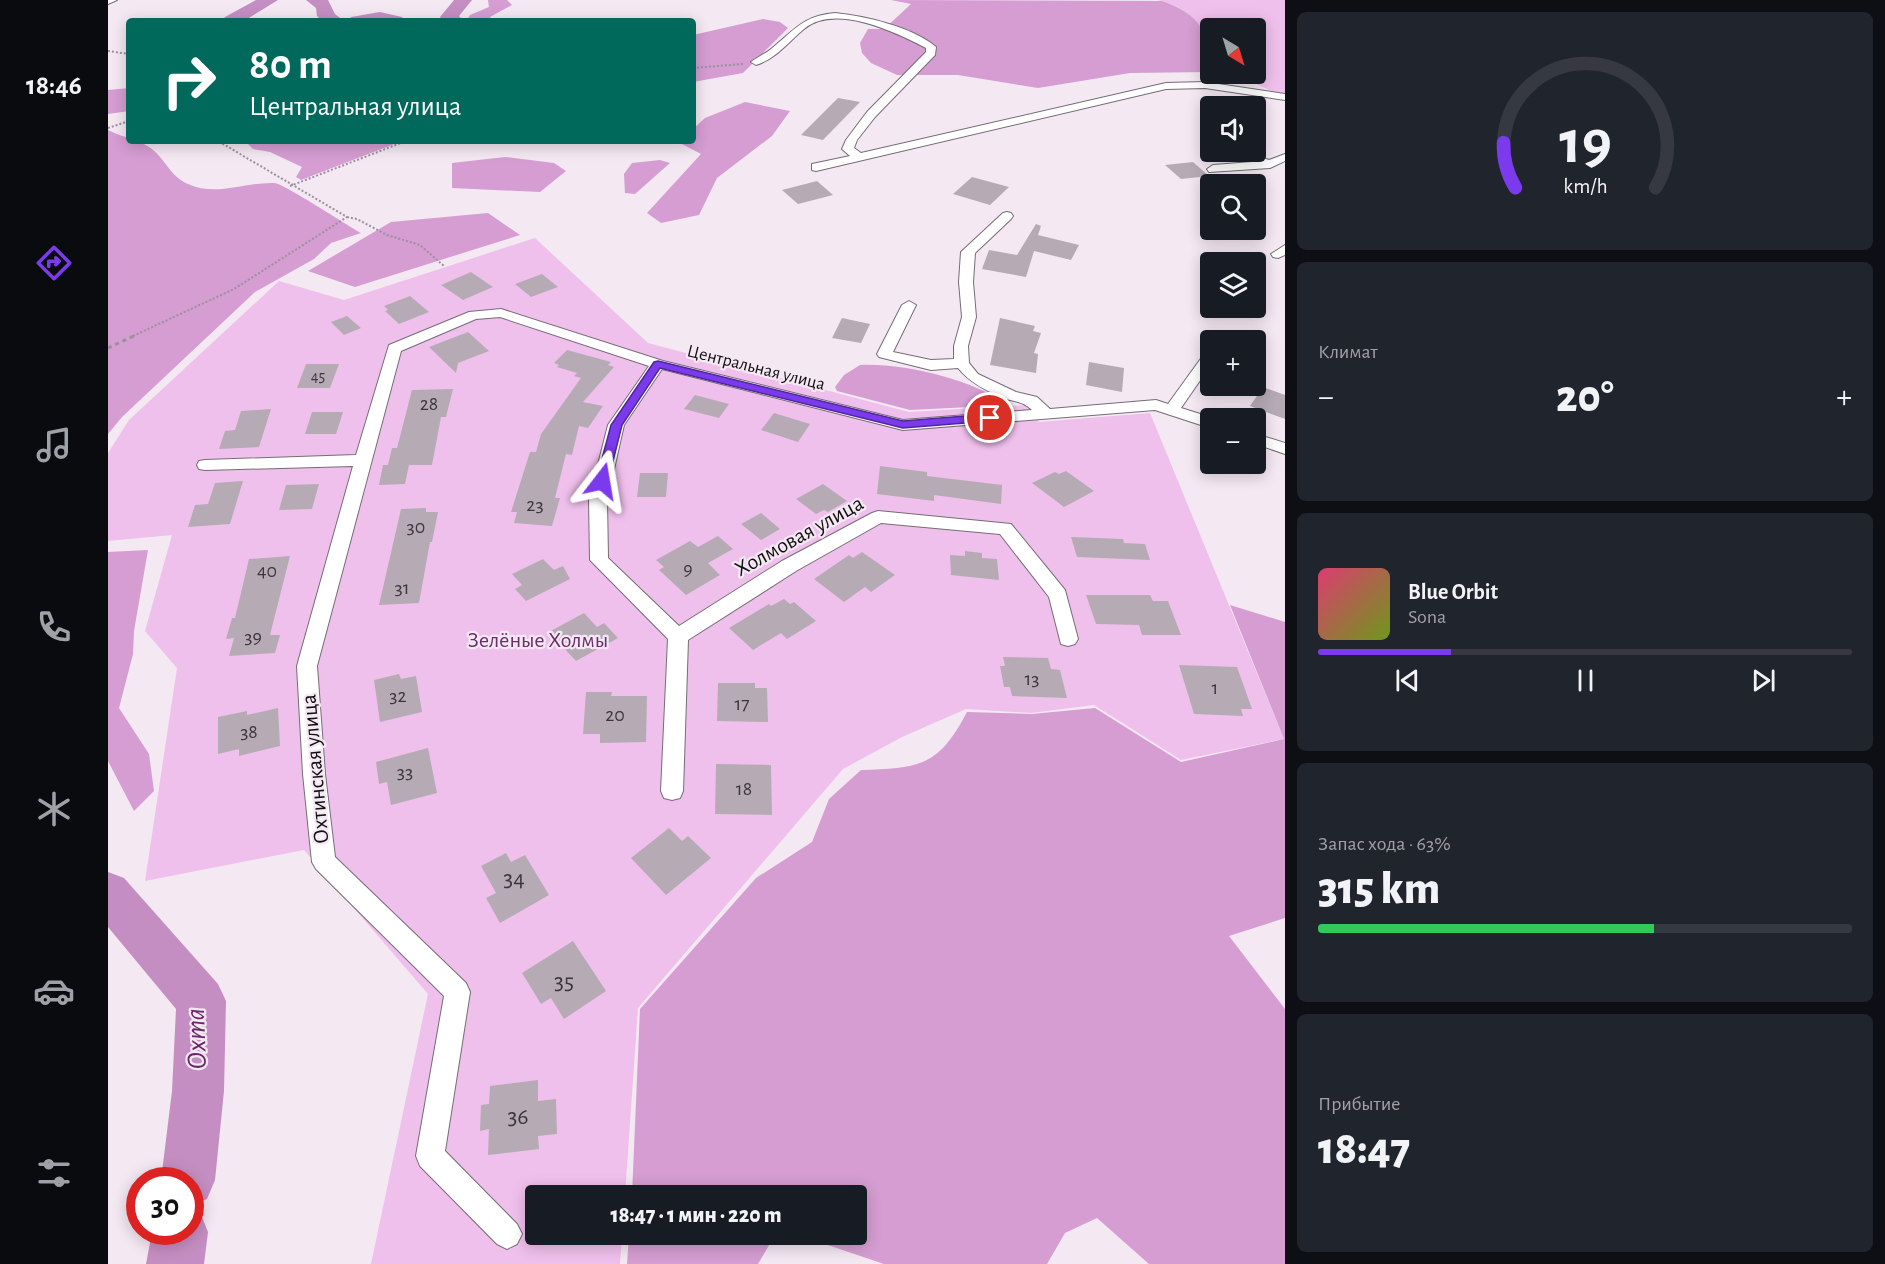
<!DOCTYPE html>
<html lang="ru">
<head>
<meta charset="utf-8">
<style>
	:root { --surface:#171b24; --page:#20242c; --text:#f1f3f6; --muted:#9ea1a6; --line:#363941; --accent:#7c3aed }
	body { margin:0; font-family:"Alegreya Sans",sans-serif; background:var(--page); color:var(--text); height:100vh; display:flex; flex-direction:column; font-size:22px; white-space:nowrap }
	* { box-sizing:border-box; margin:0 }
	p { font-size:20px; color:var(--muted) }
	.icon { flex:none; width:33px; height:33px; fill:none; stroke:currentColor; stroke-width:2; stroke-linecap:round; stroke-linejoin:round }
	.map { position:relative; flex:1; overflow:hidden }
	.sheet { display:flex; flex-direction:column; gap:12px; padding:12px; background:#0d0f14; width:600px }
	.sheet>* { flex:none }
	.banner { position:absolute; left:18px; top:18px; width:570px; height:126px; border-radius:6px; box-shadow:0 3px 15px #0003; background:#00695c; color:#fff; overflow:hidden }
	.needle { width:39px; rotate:142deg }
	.fabs { position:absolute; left:1092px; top:18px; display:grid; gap:12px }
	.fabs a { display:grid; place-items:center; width:66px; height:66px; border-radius:6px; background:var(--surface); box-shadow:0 3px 15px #0003; font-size:30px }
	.speed { position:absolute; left:18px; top:1167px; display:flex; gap:12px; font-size:30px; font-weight:700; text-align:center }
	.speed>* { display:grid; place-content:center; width:78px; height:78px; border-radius:50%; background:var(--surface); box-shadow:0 3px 15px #0003; line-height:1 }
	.speed .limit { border:9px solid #d22; background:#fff; color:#111 }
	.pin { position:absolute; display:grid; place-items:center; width:51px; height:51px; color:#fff; margin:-26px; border:3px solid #fff; border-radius:50%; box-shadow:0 2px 6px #0007 }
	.me { position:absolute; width:66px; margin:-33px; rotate:14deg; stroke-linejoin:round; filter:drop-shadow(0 0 4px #0008) }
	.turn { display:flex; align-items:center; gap:21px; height:126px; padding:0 24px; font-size:27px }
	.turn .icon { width:78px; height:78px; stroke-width:2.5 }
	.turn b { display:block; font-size:42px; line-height:51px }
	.big { font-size:45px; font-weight:800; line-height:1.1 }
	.sheet .card { flex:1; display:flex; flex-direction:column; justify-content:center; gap:9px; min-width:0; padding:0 21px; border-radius:9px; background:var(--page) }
	.sheet .dial { align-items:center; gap:0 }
	.dial svg { height:156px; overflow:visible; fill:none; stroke:var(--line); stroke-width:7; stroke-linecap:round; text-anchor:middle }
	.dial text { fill:var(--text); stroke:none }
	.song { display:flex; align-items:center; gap:18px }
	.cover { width:72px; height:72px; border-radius:9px; background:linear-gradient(135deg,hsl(340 70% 55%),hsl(80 70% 35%)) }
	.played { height:6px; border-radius:3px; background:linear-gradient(90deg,var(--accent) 25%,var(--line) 25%) }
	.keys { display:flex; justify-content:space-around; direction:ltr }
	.heat { display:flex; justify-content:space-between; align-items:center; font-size:33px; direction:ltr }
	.charge { height:9px; border-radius:4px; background:linear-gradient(90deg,#34c759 63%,var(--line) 0) }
	.trip { position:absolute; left:417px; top:1185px; width:342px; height:60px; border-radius:6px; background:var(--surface); box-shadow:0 3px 15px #0003; font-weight:800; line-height:60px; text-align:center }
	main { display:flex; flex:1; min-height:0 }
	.dock { display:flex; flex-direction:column; width:108px; justify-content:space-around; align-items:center; background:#090b0e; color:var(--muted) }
	.dock .icon { width:42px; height:42px }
	.dock .current { color:var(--accent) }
	.dock b { font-size:27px; color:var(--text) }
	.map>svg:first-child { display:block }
</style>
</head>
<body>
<main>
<nav class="dock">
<b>18:46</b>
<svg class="icon current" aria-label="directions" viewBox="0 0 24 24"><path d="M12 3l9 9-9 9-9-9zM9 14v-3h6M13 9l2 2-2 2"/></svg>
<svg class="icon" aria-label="music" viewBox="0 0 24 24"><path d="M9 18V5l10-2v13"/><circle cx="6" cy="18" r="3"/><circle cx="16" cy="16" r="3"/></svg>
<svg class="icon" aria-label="phone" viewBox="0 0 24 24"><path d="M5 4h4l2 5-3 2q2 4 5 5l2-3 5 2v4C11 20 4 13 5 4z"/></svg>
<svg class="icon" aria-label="climate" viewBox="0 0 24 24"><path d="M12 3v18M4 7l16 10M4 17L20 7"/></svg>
<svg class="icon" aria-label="car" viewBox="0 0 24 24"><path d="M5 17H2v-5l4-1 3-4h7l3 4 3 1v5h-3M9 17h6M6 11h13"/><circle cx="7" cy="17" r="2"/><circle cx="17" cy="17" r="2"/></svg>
<svg class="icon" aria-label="filters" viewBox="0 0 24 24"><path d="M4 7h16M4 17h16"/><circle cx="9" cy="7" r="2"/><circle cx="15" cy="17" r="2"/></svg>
</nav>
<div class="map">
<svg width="1177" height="1264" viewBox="0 0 1177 1264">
	<rect width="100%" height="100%" fill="#f4e8f3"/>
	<!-- green -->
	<path fill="#efc0ec" d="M1050,0H1177V94L1163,91L1128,74H1148V28H1102V48C1086,19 1085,10 1050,0Z
		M427,238L540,343L801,412L920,405L931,422L1042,413L1176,739L1073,760L986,705L923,713L858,709L794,737L735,769L530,1008L517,1195L428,1196V1234L514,1235L512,1264H263L320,994L196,850L37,881L69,668L37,631L64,535L0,541V453L21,420L171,281L236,300Z"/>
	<!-- forest -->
	<path fill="#d59dd2" d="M380,0H399L404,5L382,17L384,21H358L362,15L381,7Z
		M783,0L1054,1C1092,14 1102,32 1102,72L1022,73L930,88L850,75H789L763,63L754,53L752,43L760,29H776L803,4Z
		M655,19L672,22L680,28L635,73L585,82V35Z
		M21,88L18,103L21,104V111L0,114V90Z
		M637,102L682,111L664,136L609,178L591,215L553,223L539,213L593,154L570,142L585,141V129L597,118Z
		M0,130C14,137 30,140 41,147C57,157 61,176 80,184C108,197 137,182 166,183C175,183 240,226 253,233L223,243L206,259L147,292L14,417L0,434Z
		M137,141H294L193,180L188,177L194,167L162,152L145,149Z
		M397,157L446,163L458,171L432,192L344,188V163Z
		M552,160L562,163L527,194L517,193L516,174L524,163Z
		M380,213L412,235L247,287L200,271L283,222Z
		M752,365C799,363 863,380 902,405L802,410L729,391L727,387L736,375Z
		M40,550L26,631L25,654L11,708L41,754L46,791L26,811L0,761V552Z
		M1122,605L1177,622V918L1121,936L1177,1009V1264H1041L989,1218L957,1233L939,1264H776L690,1235L748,1234V1196L524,1195L532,1009L648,878L704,842L721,799L753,770C812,768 830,767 859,712L924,714L987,708L1073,762L1176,739Z
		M521,1235V1234L667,1235L650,1264H519Z"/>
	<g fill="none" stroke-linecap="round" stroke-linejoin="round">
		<!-- river -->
		<path fill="#c58ec2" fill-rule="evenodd" d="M148,0H170L136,21H114L117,17Z
			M198,0H220L227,14L236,21H214L209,16L208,8Z
			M346,0H364L351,16L355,21H335L332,17Z
			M272,12L294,17L297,21H240L243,17Z
			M0,872L16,878L110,984L118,1001L116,1091L107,1180L99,1199L82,1206V1180H53L64,1091L68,1009L0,927Z
			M82,1208L92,1212L100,1232L96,1264H38L44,1232H82Z"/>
	</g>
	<!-- building -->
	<path fill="#b6abb5" d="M730,98L752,102L715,140L693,135Z
		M1085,162L1101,176L1073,179L1057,165Z
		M864,177L901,187L882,205L845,194Z
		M709,181L725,195L690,204L674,190Z
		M928,224L933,226L930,235L971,245L963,260L926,251L918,277L874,269L881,250L909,255Z
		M363,272L385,287L355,300L333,285Z
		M434,274L450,287L423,297L407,284Z
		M302,296L321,312L291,324L277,311L280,310L276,306Z
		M239,316L253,328L236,335L223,322Z
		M734,318L762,324L753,343L724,338Z
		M892,318L927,326L925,331L933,333L926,353L930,354L928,373L882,365Z
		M360,332L381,351L350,363L348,373L321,347Z
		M459,350L503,362L500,365L506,367L475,402L495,406L480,428L471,426L464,455L458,454L447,498H452L444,526L406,523L409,512H403L422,452H428L433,434L473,378L466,376L469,373L449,367L451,365L446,363Z
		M981,362L1016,368L1014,392L978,385Z
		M198,364H231L222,388H189Z
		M1155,387L1177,395V419L1142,406Z
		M345,389L338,417H333L324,465H301L297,484L271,485L275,465H280L284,448H289L304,390Z
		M587,395L621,404L611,418L576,409Z
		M163,409L151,447L111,449L117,431L127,430L133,411Z
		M204,412H235L228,434H197Z
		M666,413L702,424L690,442L653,430Z
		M772,466L819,472V476L894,485L893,504L826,495V501L769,494Z
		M958,471L986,491L956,507L924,483L947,472L951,474Z
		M532,473H560L558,497H529Z
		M135,481L122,524L80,527L87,505L100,504L107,483Z
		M211,484L204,509L171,510L178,485Z
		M715,484L739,501L720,512L716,510L708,514L688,499Z
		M318,508V512H330L324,542H322L311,603L271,605L293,509Z
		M653,513L672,529L653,540L633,524Z
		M610,536L625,549L600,563L612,575L578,595L551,570L556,567L548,560L582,541L590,547Z
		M963,537L1015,539L1016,543L1037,544L1042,560L969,557Z
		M857,551L874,553V558L889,559L891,580L843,575L842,555L857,556Z
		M754,552L787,575L763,592L757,587L736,602L706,579L741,555L745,558Z
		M182,556L162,635H172L167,653L121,656L126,638L118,639L124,618H127L141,559Z
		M435,559L446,570L455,566L462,579L418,601L407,589L414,585L404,574Z
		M978,595H1042L1045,601H1060L1073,635H1034L1031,625L988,624Z
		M676,599L682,604L686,602L708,621L679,639L673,633L645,650L621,628L661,604L663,606Z
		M476,613L489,627L496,623L510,638L468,661L441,632Z
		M895,657L940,658L943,669L952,670L959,698L904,696L902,687H896L892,666H897Z
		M1071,665L1129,667L1144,709H1133L1135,716L1086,714Z
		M291,674L293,679L308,676L314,712L272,722L266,680Z
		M610,683H647V688H659L660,722L609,721Z
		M478,692H504L503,696H539L538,742L492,743V734H475Z
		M170,708L172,746L131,756V749L110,754V717L139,711V715Z
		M320,748L329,793L283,805L279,782L271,784L268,762Z
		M608,764L663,765L664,815L607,814Z
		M561,828L574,841L580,836L603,858L558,895L523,858Z
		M398,853L403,862L417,855L441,895L392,923L378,898L388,893L373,866Z
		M465,941L498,991L456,1019L443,998L433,1004L414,973Z
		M430,1080V1101L448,1099L449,1134L430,1136L431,1149L380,1155L381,1129L372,1131L373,1105L381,1104L382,1086Z"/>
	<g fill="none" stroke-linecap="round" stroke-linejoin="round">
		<!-- minor casing -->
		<g stroke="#766c75" stroke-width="2">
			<path id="minor" d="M0,0H9L0,4Z
				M727,13C757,16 805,27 828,47L827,55L767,117L749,140L746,148L753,153L1058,83L1097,82L1177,94V100L1097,88L1058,89L708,171L704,170V164L742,156L734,149L738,140L759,112L818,52V48C787,32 727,3 696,29C680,42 668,59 648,65L643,62C649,57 657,54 663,49C687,30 694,16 727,13Z
				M1123,152H1137L1161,160L1177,154V161L1162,168L1101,172L1099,169L1105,165L1144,162L1124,154Z
				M899,212L903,213L905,216L903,219L867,253L865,282L868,317L860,346L861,363L870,374L908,392L929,397L942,409L1048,400L1060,404L1094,357L1102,356V366L1073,408L1105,418H1102V428L1047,410L795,430L554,369L516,425L499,500L500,558L571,626L674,561L764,513L770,511L903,524L957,590L970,639L967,644L960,646L953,644L941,597L892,534L773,523L688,571L580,640L575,791L572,798L564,800L556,798L553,791L560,639L482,560L481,500L500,425L541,366L392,317L368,319L293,351L209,666L217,774L227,857L358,983L362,992L337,1151L409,1224L414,1234L409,1244L399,1249L389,1244L312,1166L308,1156L336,996L208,869L204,862L195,774L189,666L245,466L97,470L91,469L89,465L91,461L97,460L248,455L281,345L361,312L393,309L555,361L795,420L924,410C916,402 909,402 898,399C880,392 862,383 850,368L823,370L771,357L769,354L794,305L801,301L808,305L785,352L823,360L846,359V346L854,317L851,282L853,252L895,213Z
				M1177,245V255L1170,258L1165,257L1163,254Z
				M1148,434L1177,443V454L1148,444Z"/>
		</g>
		<!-- path-far1 -->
		<path stroke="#9a9199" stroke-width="2" stroke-dasharray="2 2" stroke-linecap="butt" d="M0,51L21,54
			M585,68L635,64
			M0,128L21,121
			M182,186L298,141
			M239,217L249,219L279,235L312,245L336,266
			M25,336L126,289L239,217L110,141"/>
		<!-- path -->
		<path stroke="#9a9199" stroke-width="3" stroke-dasharray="4 4" stroke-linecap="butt" d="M0,348L28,335"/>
		<!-- minor -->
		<use href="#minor" fill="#fff" fill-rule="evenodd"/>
	</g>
	<!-- route -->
	<path fill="#7c3aed" stroke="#51269a" stroke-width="1.5" d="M550,361L795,421L882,414L888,418L882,421L795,428L552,368L514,425L500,481L494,485L490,484L488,481L503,425L546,362Z"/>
	<g text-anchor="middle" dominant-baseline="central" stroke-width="4.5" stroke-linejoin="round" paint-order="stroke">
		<!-- far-number labels -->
		<g font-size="16" fill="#3b363b">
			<text x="210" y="376">45</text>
		</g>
		<!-- far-street labels -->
		<g font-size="18" fill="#120f12" stroke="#f4e8f3">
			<text transform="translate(648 368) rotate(14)">Центральная улица</text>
		</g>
		<!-- number labels -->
		<g font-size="20" fill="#3b363b">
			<text x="321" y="404">28</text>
			<text x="427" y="505">23</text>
			<text x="308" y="527">30</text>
			<text x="580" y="569">9</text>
			<text x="159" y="571">40</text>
			<text x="294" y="588">31</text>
			<text x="145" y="637">39</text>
			<text x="924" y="679">13</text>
			<text x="1107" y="688">1</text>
			<text x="290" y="696">32</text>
			<text x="634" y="704">17</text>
			<text x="507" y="715">20</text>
			<text x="141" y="732">38</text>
			<text x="297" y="772">33</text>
			<text x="636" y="789">18</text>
		</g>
		<!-- street labels -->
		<g font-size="22" fill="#120f12" stroke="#f4e8f3">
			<text transform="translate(691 536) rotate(-29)">Холмовая улица</text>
			<text transform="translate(207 769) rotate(-95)">Охтинская улица</text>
		</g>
		<!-- park labels -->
		<g font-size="22" fill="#6f2d6d" stroke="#f4e8f3">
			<text x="430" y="640">Зелёные Холмы</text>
		</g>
		<!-- near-number labels -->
		<g font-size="24" fill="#3b363b">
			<text x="406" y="879">34</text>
			<text x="456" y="982">35</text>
			<text x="410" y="1117">36</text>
		</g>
		<!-- near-water labels -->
		<g font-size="28" font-style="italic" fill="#6a2868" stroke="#f4e8f3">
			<text transform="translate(89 1039) rotate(-92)">Охта</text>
		</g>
	</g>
</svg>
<div class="fabs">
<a><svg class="needle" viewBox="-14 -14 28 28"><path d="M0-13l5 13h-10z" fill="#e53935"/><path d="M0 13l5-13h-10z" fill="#9ea1a6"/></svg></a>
<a><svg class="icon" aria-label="sound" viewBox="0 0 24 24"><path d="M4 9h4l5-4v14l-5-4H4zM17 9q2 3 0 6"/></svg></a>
<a><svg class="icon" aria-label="search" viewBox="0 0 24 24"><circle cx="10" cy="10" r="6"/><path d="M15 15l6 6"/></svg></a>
<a><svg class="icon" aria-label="layers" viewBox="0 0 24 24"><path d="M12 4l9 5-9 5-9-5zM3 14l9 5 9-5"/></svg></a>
<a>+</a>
<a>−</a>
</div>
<div class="speed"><div class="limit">30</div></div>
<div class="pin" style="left:882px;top:418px;background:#d93025"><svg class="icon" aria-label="arrive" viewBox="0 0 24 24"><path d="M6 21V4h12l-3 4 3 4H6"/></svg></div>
<svg class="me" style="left:494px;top:481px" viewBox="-20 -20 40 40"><path d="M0-17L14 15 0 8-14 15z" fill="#7c3aed" stroke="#fff" stroke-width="4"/></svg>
<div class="trip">18:47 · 1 мин · 220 m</div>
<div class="banner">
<div class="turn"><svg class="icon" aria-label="right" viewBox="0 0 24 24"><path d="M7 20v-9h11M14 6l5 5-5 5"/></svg><div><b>80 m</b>Центральная улица</div></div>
</div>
</div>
<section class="sheet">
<div class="card dial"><svg viewBox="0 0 100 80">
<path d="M14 69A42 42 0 1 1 86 69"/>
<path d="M14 69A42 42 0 0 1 8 46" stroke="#7c3aed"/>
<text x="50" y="56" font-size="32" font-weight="700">19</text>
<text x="50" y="72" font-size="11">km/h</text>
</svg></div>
<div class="card"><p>Климат</p>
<div class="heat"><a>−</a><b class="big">20°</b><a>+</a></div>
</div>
<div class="card">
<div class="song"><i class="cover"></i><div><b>Blue Orbit</b><p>Sona</p></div></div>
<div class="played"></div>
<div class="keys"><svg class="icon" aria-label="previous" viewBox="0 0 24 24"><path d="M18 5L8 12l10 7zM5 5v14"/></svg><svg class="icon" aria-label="pause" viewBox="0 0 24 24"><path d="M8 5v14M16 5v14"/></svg><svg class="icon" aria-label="next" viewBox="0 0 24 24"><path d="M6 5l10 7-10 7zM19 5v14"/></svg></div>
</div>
<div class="card"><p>Запас хода · 63%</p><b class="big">315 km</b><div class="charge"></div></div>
<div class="card"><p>Прибытие</p><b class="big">18:47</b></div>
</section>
</main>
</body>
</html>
